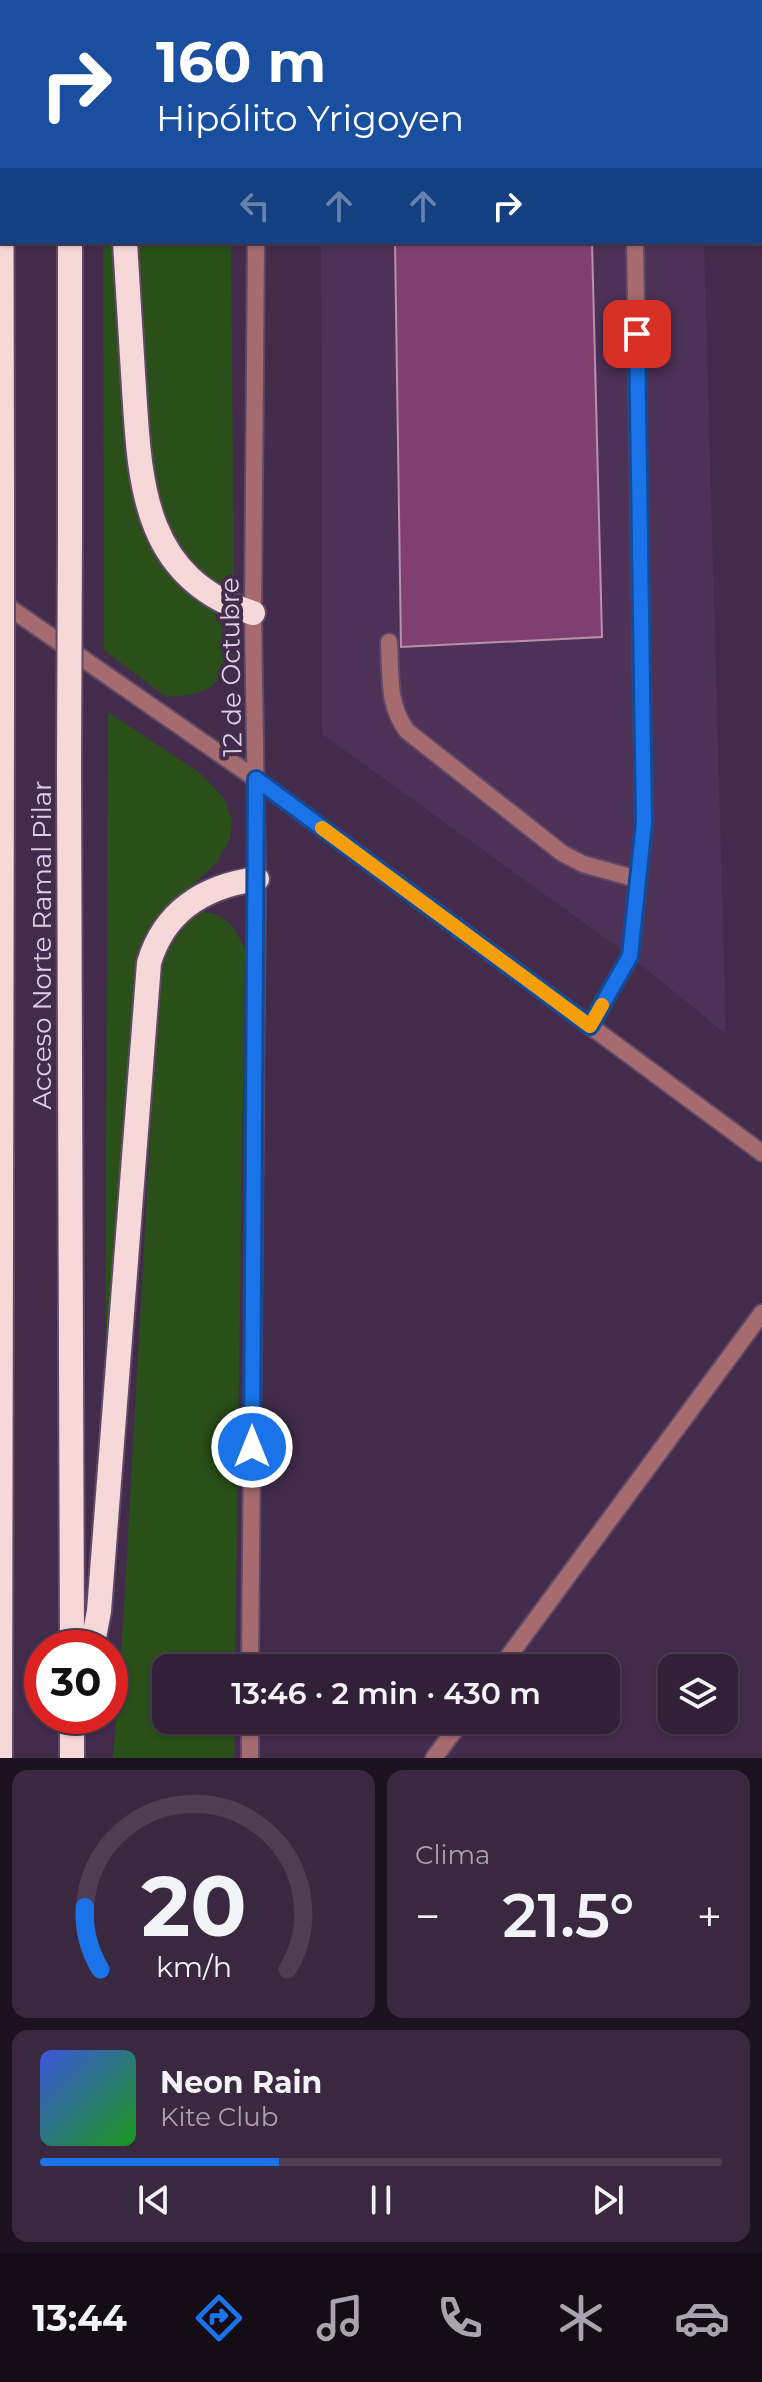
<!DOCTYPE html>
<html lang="es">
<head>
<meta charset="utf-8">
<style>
	:root { --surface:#322038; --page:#3a2840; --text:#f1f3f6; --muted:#a8a3ae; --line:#4d3e53; --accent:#1a73e8 }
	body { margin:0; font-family:Montserrat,sans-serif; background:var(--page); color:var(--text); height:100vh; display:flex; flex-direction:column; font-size:30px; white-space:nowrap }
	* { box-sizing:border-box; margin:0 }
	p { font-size:26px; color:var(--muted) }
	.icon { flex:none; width:44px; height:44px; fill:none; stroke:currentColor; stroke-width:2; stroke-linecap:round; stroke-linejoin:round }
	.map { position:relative; height:1758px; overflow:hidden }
	.panel { display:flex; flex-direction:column; gap:12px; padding:12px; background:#1c121f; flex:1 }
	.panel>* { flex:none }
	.hud { position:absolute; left:0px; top:0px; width:762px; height:244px; box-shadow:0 2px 6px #0004,0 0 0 2px var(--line); background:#1a4fa0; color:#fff; overflow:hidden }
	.tools { position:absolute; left:658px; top:1654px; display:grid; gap:16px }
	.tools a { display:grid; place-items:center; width:80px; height:80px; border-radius:16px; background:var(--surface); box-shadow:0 2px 6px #0004,0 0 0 2px var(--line); font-size:40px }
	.speed { position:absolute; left:24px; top:1630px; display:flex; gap:16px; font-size:40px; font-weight:700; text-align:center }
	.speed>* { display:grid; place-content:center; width:104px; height:104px; border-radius:50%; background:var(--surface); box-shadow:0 2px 6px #0004,0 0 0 2px var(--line); line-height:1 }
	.speed .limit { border:12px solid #d22; background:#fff; color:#111 }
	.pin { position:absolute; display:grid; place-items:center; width:68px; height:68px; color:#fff; margin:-34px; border-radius:16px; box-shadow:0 4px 12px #0006 }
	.me { position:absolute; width:88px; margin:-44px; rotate:0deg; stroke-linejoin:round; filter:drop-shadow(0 0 6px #0008) }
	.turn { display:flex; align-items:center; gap:28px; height:168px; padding:0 24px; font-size:36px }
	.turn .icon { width:104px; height:104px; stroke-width:2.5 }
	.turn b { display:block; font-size:56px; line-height:68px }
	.lanes { display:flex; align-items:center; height:76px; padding:0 24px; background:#0003; justify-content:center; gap:40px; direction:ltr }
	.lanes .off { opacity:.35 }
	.big { font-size:60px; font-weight:600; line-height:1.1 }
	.panel .widget { flex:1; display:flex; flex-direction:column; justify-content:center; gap:12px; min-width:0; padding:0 28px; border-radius:16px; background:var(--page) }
	.panel .dial { align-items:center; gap:0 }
	.dial svg { height:208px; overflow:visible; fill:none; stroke:var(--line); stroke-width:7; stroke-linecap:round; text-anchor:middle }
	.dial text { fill:var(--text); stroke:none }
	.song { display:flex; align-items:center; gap:24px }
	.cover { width:96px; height:96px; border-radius:12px; background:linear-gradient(135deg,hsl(230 70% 55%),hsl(120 70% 35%)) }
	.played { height:8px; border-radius:4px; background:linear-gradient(90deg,var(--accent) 35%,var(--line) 35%) }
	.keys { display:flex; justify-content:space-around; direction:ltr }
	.heat { display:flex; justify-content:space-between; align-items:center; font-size:44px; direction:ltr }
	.panel .tiles { flex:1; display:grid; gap:12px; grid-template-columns:1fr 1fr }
	.widget:last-child { grid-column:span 2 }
	.trip { position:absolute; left:152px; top:1654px; width:468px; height:80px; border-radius:16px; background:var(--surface); box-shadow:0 2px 6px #0004,0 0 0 2px var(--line); font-weight:600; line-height:80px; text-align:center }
	.tab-bar { display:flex; height:128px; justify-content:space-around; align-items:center; background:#140d16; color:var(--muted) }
	.tab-bar .icon { width:56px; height:56px }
	.tab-bar .current { color:var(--accent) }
	.tab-bar b { font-size:36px; color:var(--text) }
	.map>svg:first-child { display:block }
</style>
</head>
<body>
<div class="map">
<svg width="762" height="1758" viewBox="0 0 762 1758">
	<rect width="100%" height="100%" fill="#432b4b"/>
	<!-- built -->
	<path fill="#4d3157" d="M320,0H762V77L760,80V2Z
		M321,242H704L726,1034L630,956L322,734Z"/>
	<!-- green -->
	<path fill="#2a4f18" d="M103,242H115L169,570L219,615L232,635L234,661C213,691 202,695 166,697L104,650Z
		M138,242H231L234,583L215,589L194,568L171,535L156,497L147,394Z
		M108,712L200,773L223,797L232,819L230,839L216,863L153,923L138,959L114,1329L105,1357Z
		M198,911C228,915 231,923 245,948L235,1668H166V1720H235L234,1758H113L124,1607L159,978C166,940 167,935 198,911Z"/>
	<!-- building -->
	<path fill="#7f4070" stroke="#b990ad" stroke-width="2" d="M391,0H585V2H391Z
		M395,242H592L602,637L401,647Z"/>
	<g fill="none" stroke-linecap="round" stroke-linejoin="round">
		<!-- service casing -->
		<g stroke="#5f4967" stroke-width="20">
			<path id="service" d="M631,0V2
				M741,2L742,0
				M389,642C391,675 387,704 407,731L562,853L583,864L637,879
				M590,1026L630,956L644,823L635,242
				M500,1668L762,1313
				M434,1758L462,1720"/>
		</g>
		<!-- minor casing -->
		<g stroke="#5f4967" stroke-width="20">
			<path id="minor" d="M250,1668L257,879
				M250,1758V1720"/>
		</g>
		<!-- tertiary casing -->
		<g stroke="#5f4967" stroke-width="20">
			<path id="tertiary" d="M257,2V0
				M256,242L253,613L257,879
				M0,601L256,779L762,1153"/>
		</g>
		<!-- motorway casing -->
		<g stroke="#5f4967" stroke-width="28">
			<path id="motorway" d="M1,0L2,482
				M110,0V2
				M71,2V0
				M125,242C128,291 131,340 134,389C140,486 144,579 253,613
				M70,534V242
				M69,768L72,1648
				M92,1648L99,1611L149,963C164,911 205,886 257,879
				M72,1716V1758
				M0,1758L2,716"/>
		</g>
		<!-- service -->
		<use href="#service" stroke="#a66b6e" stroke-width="16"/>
		<!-- minor -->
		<use href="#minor" stroke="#a66b6e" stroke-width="16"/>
		<!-- tertiary -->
		<use href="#tertiary" stroke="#a66b6e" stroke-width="16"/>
		<!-- motorway -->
		<use href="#motorway" stroke="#f6d8d9" stroke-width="24"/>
		<!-- motorway-bridge casing -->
		<g stroke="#5f4967" stroke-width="28" stroke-linecap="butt">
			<path id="motorway-bridge" d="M2,716V482
				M69,768L70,534"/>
		</g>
		<!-- motorway-bridge -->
		<use href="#motorway-bridge" stroke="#f6d8d9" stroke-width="24"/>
	</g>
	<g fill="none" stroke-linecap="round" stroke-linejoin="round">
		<!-- route casing -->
		<g stroke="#114b97" stroke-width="20">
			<path id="route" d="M252,1447L256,779L590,1026L630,956L644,823L637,334"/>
		</g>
		<!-- route -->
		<use href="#route" stroke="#1a73e8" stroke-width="14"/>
		<!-- slow -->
		<path stroke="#f59e0b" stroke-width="14" d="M322,828L590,1026L602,1005"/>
	</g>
	<g text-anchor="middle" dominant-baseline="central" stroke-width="8" stroke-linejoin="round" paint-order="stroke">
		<!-- street labels -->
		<g font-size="26" fill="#ded0e4" stroke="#432b4b">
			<text transform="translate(231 667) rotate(-91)">12 de Octubre</text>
			<text transform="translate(42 945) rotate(-90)">Acceso Norte Ramal Pilar</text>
		</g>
	</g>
</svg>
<div class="tools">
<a><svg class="icon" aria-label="layers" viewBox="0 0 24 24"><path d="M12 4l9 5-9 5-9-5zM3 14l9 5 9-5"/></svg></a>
</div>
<div class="speed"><div class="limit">30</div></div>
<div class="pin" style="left:637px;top:334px;background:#d93025"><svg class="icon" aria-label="arrive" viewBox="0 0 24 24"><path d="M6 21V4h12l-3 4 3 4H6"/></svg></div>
<svg class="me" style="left:252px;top:1447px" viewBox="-20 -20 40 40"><circle r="17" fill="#1a73e8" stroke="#fff" stroke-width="3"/><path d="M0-11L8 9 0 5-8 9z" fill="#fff"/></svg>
<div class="trip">13:46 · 2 min · 430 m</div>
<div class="hud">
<div class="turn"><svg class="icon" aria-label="right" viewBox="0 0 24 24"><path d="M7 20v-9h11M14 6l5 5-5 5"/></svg><div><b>160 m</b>Hipólito Yrigoyen</div></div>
<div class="lanes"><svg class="icon off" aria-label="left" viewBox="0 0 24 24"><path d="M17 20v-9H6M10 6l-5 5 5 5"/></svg><svg class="icon off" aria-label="ahead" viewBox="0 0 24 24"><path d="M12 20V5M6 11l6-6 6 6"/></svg><svg class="icon off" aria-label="ahead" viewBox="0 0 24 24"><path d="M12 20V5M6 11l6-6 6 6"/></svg><svg class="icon" aria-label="right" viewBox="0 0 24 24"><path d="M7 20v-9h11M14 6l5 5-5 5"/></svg></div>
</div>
</div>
<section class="panel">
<div class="tiles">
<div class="widget dial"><svg viewBox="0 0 100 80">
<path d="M14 69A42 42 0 1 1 86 69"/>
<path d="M14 69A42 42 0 0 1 8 45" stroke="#1a73e8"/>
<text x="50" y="56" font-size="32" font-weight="700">20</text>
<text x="50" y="72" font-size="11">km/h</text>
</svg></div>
<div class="widget"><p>Clima</p>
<div class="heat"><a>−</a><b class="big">21.5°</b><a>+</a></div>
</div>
<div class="widget">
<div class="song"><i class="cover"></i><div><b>Neon Rain</b><p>Kite Club</p></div></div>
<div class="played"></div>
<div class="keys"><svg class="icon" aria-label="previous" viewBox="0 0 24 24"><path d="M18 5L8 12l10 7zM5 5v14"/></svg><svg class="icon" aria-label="pause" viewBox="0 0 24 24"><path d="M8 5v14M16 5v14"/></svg><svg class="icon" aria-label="next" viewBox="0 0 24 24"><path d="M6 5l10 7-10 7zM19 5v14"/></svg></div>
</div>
</div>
</section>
<nav class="tab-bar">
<b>13:44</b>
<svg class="icon current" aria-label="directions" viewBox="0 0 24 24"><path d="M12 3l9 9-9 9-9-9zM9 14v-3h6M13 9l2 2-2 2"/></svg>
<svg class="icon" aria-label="music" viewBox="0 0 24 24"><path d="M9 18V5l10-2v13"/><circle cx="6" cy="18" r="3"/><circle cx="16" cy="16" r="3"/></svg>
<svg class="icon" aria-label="phone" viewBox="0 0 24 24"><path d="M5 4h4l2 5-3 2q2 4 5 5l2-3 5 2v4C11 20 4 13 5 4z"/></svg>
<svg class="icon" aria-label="climate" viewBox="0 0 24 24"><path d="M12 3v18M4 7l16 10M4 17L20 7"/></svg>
<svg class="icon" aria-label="car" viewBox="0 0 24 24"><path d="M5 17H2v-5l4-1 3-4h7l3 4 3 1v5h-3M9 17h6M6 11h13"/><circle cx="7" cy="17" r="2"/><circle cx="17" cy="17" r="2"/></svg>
</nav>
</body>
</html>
